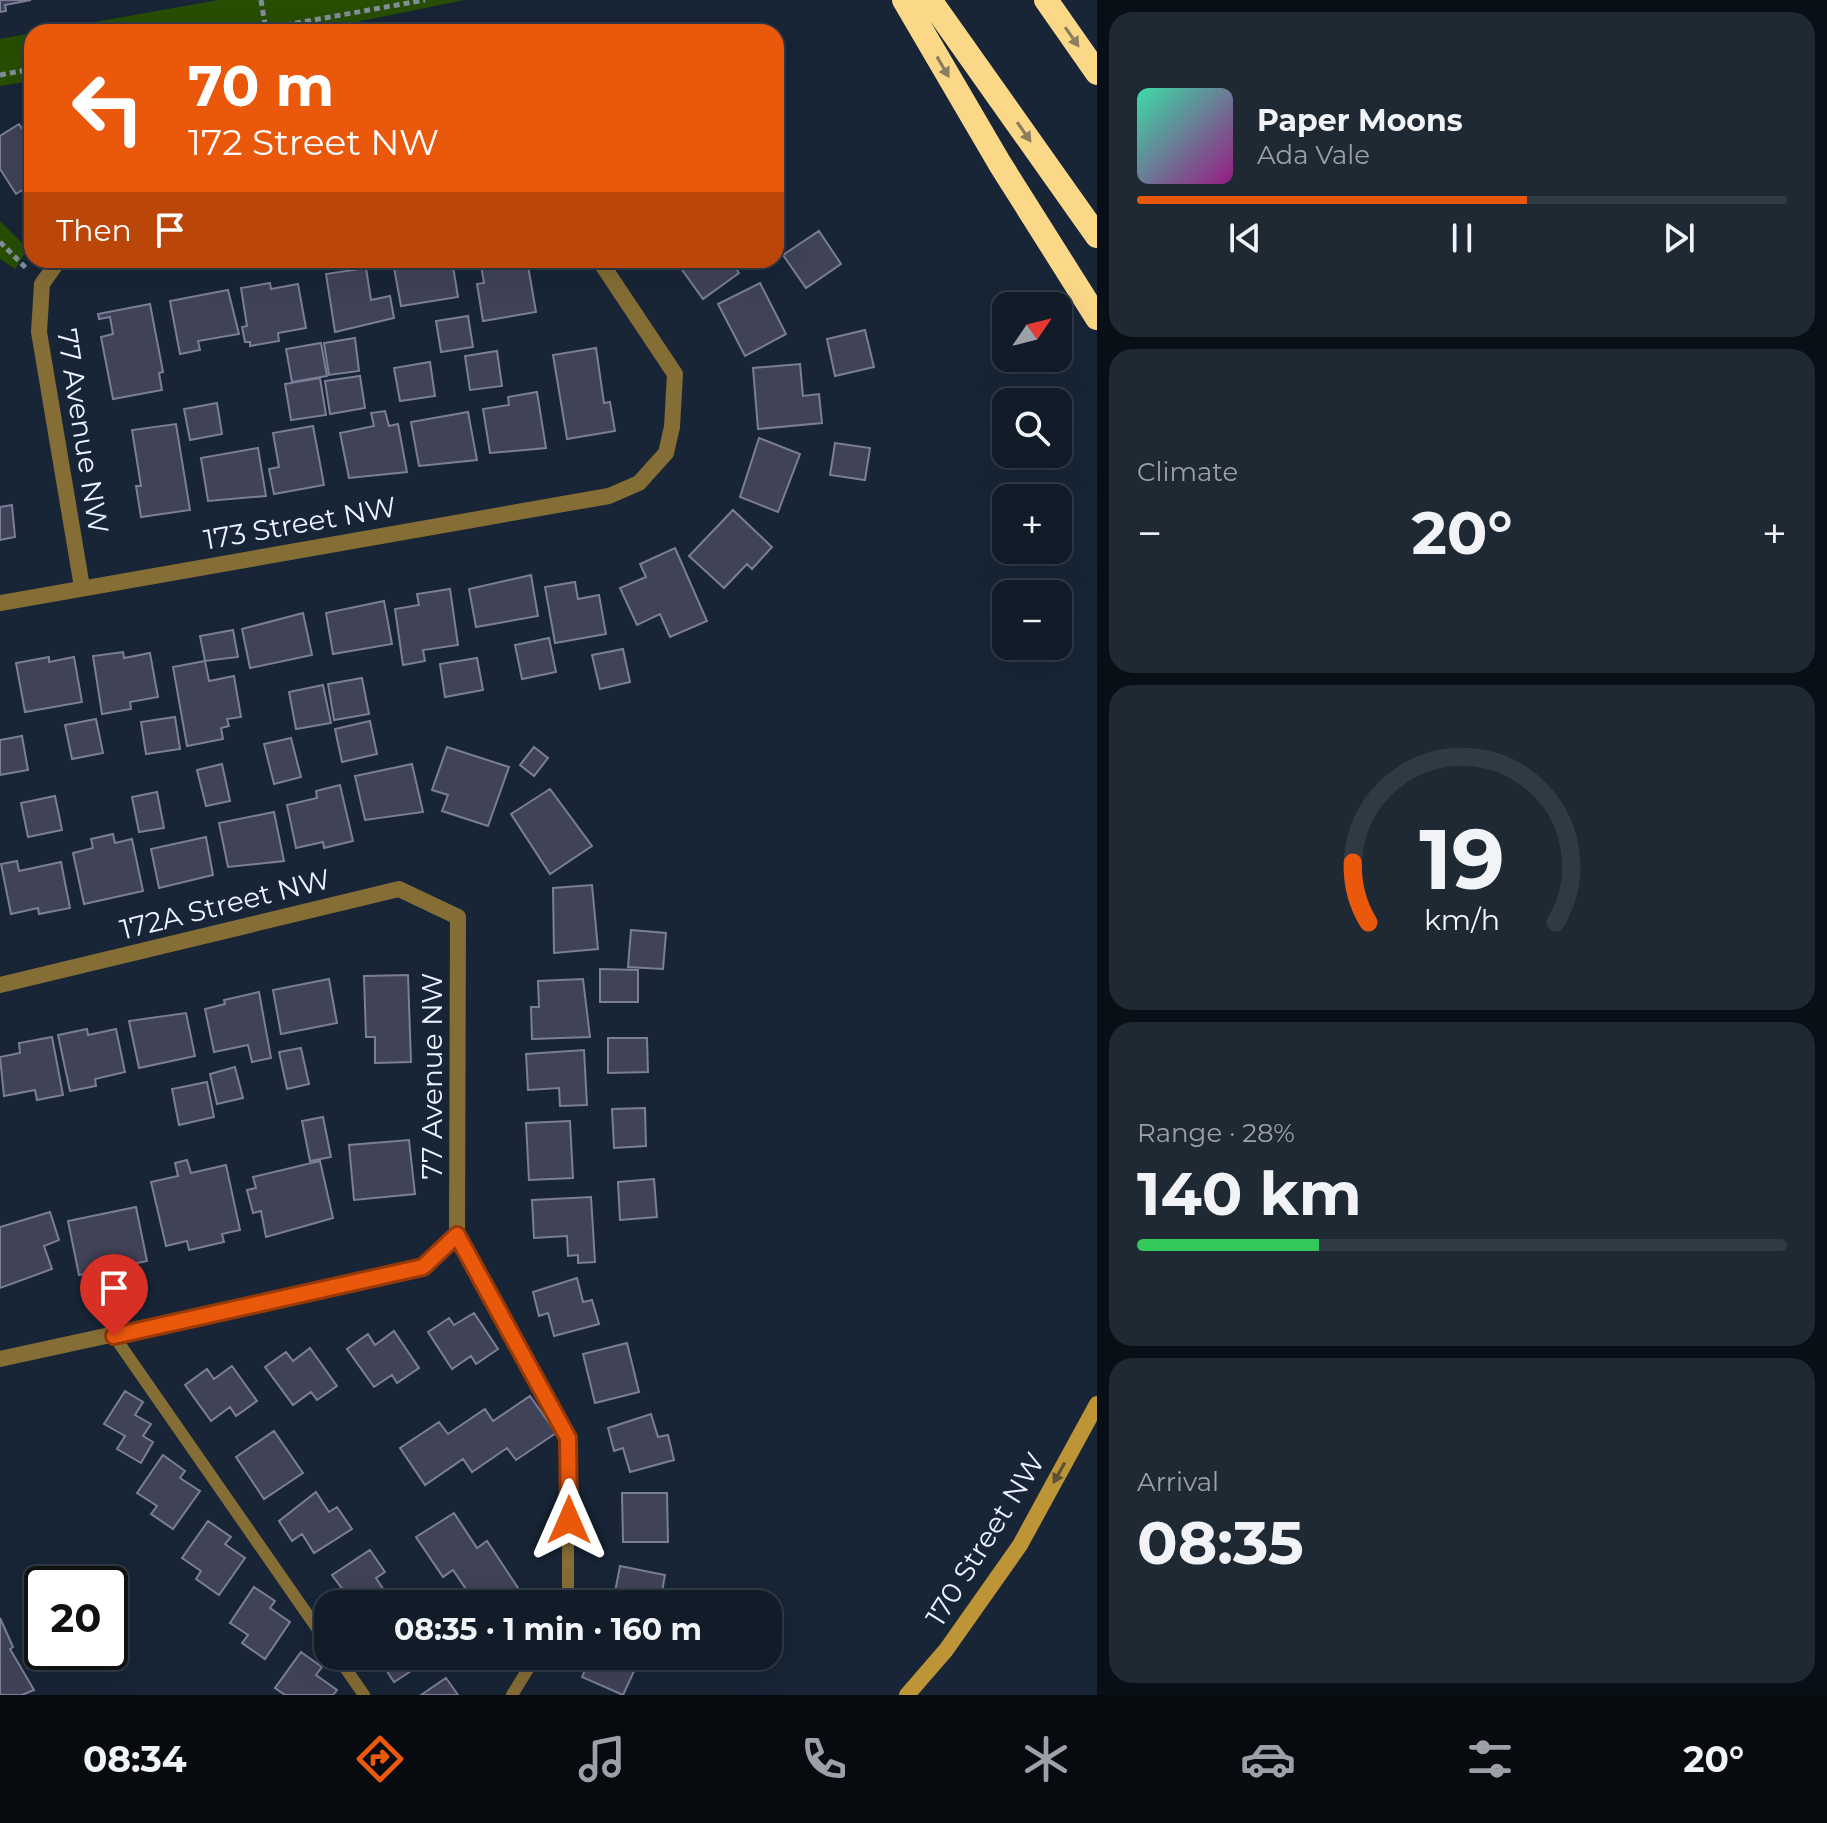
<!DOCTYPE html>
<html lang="en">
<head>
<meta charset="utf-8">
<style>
	:root { --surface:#111c28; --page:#1e2934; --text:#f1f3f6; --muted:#9ca1a8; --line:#303a45; --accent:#ea580c }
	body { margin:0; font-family:Montserrat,sans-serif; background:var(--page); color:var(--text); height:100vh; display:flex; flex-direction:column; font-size:30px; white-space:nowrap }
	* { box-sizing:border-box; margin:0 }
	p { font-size:26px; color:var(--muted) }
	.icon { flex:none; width:44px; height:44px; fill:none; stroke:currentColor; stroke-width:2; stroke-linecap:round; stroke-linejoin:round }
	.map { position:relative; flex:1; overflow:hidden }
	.sheet { display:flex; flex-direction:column; gap:12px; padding:12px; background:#090f16; width:730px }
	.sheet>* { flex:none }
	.top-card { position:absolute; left:24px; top:24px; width:760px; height:244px; border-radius:24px; box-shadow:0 8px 32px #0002,0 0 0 2px var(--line); background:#ea580c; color:#fff; overflow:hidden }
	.needle { width:52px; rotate:55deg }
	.tools { position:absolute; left:992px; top:292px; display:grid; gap:16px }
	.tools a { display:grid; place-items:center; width:80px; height:80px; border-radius:16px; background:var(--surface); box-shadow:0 8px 32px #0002,0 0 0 2px var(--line); font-size:40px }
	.speed { position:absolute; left:24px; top:1566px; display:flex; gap:16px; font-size:40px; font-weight:700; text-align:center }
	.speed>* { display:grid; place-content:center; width:104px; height:104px; border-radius:50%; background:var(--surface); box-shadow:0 8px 32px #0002,0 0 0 2px var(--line); line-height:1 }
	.speed .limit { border:4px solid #111; border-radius:12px; background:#fff; color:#111 }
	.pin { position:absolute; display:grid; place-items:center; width:68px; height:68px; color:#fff; margin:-82px -34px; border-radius:50% 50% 50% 0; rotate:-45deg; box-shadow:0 0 8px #0007 }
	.pin .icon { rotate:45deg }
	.me { position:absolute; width:88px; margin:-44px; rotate:0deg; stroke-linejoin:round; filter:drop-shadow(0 0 6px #0008) }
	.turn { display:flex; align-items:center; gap:28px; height:168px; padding:0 32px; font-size:36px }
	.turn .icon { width:104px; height:104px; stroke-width:2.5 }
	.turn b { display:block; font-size:56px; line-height:68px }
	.then { display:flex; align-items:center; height:76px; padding:0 32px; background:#0003; gap:16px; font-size:30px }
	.big { font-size:60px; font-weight:700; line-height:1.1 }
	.sheet .card { flex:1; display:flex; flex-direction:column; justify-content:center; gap:12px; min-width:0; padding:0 28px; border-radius:24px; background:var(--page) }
	.sheet .dial { align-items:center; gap:0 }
	.dial svg { height:208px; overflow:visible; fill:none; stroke:var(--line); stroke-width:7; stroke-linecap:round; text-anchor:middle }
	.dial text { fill:var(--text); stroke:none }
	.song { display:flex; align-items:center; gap:24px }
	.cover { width:96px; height:96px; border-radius:12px; background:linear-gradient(135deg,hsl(160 70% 55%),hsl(310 70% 35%)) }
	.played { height:8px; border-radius:4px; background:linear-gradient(90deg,var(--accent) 60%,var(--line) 60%) }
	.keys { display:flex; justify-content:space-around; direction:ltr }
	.heat { display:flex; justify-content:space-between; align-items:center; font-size:44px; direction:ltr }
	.charge { height:12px; border-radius:6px; background:linear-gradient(90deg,#34c759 28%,var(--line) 0) }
	.trip { position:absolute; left:314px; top:1590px; width:468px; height:80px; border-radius:24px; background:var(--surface); box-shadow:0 8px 32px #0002,0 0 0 2px var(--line); font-weight:700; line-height:80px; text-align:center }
	.dock { display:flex; height:128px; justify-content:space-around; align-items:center; background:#070b10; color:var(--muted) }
	.dock .icon { width:56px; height:56px }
	.dock .active { color:var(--accent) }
	.dock b { font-size:36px; color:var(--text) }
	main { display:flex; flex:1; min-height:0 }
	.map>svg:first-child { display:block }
</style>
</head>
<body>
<main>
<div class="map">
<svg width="1097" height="1695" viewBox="0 0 1097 1695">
	<rect width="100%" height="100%" fill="#172536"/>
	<!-- green -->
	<path fill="#274e03" d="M218,0H464L308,32H39Z
		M32,33V81L0,86V39Z
		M0,221L28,249L15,269L0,259Z"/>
	<!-- building -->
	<path fill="#404257" stroke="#7b7e96" stroke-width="2" d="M0,0H31L5,5L6,11L0,12Z
		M19,124L32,144V184L16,194L0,169V136Z
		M819,231L841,264L806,288L783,255Z
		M406,260H452L458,297L401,306L393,262Z
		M480,260H527L536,312L483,321L477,284L484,283Z
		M675,260H730L739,273L703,299Z
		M366,268L371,300L390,296L394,318L335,332L326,274Z
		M270,283L271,289L298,284L306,328L278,333L279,341L250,346V342H245L242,327L247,326L241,288Z
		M760,283L786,334L745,356L718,304Z
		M228,290L239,334L198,341L200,350L180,354L170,301Z
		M150,304L163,372L159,373L162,390L113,399L101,337L113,334L110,317L99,319L98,314Z
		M468,316L473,347L441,352L436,321Z
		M865,330L874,367L835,376L827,339Z
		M355,338L359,371L329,375L324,343Z
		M321,343L327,376L292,382L286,349Z
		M596,348L604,403L610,402L615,431L567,439L553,355Z
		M497,351L502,386L470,390L465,356Z
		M430,362L435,396L400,401L394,368Z
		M800,364L803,396L819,394L822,423L758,429L753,368Z
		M360,376L365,408L330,414L325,381Z
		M320,378L326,415L291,420L285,384Z
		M537,392L546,448L490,453L483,409L509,405L508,397Z
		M217,403L222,434L190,440L184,409Z
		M385,411L389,426L398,424L407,472L349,478L340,433L374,426L371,413Z
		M468,412L477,460L419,466L411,422Z
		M176,424L190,510L141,517L136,486H141L132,430Z
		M313,426L324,485L274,494L269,469L279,467L273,433Z
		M759,438L800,454L778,512L740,497Z
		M835,443L870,448L865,480L830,475Z
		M258,448L266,496L208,501L201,458Z
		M12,505L15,537L0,540V507Z
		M733,510L772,547L752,569L747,564L724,588L689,556Z
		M675,548L707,621L670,637L660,614L637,625L620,588L646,577L640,564Z
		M531,575L538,616L476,627L469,589Z
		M575,582L578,599L599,595L606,634L555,643L545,587Z
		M450,589L458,645L423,650L425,661L403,665L395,609L419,605L417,594Z
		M384,601L392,644L333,654L326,613Z
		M303,613L312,655L250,668L242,629Z
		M233,630L238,657L205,661L200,636Z
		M549,638L556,672L522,679L515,645Z
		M623,649L630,682L600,689L592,655Z
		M123,652L124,658L150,653L158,697L130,702L131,709L102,714L93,656Z
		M49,657V662L74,657L82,702L25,712L16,663Z
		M477,658L483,690L445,697L440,664Z
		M205,661L209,681L234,676L241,717L227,719L229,726L221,728L223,739L187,746L173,667Z
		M362,678L369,714L334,720L328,684Z
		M323,685L331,723L296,729L289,692Z
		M175,717L180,749L146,754L141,722Z
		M96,719L103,753L72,759L65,725Z
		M370,721L377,754L342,762L335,729Z
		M22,736L28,770L0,775V740Z
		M291,738L301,777L274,784L264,744Z
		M447,747L509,767L488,826L442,811L448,795L432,790Z
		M534,747L548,758L534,776L520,765Z
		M222,764L230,801L206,806L197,770Z
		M412,764L423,812L365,820L355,776Z
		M340,785L353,841L324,848L323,842L296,848L287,805L317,798L316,791Z
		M550,789L592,846L550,874L511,814Z
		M157,792L164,828L139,832L132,797Z
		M55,796L62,830L28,837L21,803Z
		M274,812L284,861L228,867L219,823Z
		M113,834L115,843L132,839L143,891L84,904L73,853L93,848L91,839Z
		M206,837L213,875L159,888L151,849Z
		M17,861L19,871L61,862L70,908L39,914L38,908L11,914L1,864Z
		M592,885L598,949L554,953L553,888Z
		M631,930L666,933L663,969L628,967Z
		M600,969L638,970V1002H600Z
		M408,975L411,1062L375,1063V1037H366L364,976Z
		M329,979L337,1023L281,1034L273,990Z
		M583,979L590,1037L532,1039L531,1007H539L538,981Z
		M259,992L271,1058L252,1062L248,1045L214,1052L205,1009L225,1004L224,1000Z
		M186,1013L195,1056L139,1068L129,1021Z
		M87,1029L88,1035L116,1029L125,1072L95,1079L96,1086L70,1091L58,1035Z
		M52,1037L63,1095L37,1100L35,1090L4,1096L0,1057L20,1053L19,1043Z
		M608,1038H647L648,1072L608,1073Z
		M301,1048L309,1084L287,1089L279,1052Z
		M584,1050L587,1105L560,1106L559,1088L528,1090L526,1054Z
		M235,1067L243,1098L217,1104L210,1074Z
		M207,1082L214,1117L179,1125L172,1089Z
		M645,1108L646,1146L614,1148L612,1109Z
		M323,1117L331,1157L310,1161L302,1121Z
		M570,1121L573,1178L529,1180L526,1123Z
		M409,1140L415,1194L354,1200L349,1145Z
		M187,1160L191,1173L226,1165L240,1230L222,1234L224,1242L189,1250L187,1241L166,1246L151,1182L178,1176L175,1163Z
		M320,1161L333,1218L266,1237L261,1211L253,1213L247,1190L256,1188L253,1177Z
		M654,1179L657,1217L620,1220L618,1182Z
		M591,1197L595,1262L578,1263V1255L568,1256L567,1236L534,1238L532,1200Z
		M136,1207L147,1261L79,1275L68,1221Z
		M50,1212L59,1240L44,1246L52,1269L0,1288V1227Z
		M577,1278L583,1302L592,1300L599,1324L554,1336L548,1313L539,1316L533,1292Z
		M474,1313L498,1349L476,1364L471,1356L452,1369L428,1332L449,1318L454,1325Z
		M394,1331L419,1368L397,1383L392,1375L374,1387L347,1349L368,1334L375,1345Z
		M627,1343L639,1392L595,1403L583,1354Z
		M310,1348L337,1386L317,1400L311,1392L293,1405L265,1367L286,1352L293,1361Z
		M232,1366L257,1401L236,1416L230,1407L211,1421L185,1385L207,1369L214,1379Z
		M125,1391L143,1402L135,1415L151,1424L143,1436L153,1442L141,1463L117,1449L125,1436L104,1424Z
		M530,1396L556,1433L516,1460L507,1448L472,1472L463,1459L425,1485L400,1448L439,1422L448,1434L485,1409L493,1421Z
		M651,1414L658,1437L668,1435L674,1460L630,1472L623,1448L614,1451L608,1428Z
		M274,1431L303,1473L264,1499L236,1457Z
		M163,1455L185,1471L180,1478L200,1491L173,1529L151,1514L157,1506L137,1493Z
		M316,1492L329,1512L337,1507L352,1529L314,1553L302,1534L292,1541L279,1521Z
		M622,1493H667L668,1542H623Z
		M454,1513L477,1548L487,1541L526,1600L521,1604H476L453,1570L443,1577L416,1537Z
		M208,1521L231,1537L225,1544L245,1558L219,1595L196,1579L201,1571L182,1558Z
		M370,1550L385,1572L376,1578L389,1598L380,1604H340L337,1600L346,1594L332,1575Z
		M620,1566L665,1575L661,1597L670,1599L669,1604H622L624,1594L615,1592Z
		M254,1587L275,1601L270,1608L290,1622L265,1659L242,1643L248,1635L230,1623Z
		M0,1618L13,1647L10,1649L34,1690L22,1695H0Z
		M301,1652L322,1667L316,1675L337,1690L333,1695H285L275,1688Z
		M377,1656H429L431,1658L394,1682Z
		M498,1656H523L506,1667Z
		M591,1656H641L623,1695L582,1677Z
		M446,1678L458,1695H421Z"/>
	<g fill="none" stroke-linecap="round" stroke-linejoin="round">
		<!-- path -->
		<path stroke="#828e9c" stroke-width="5" stroke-dasharray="6 4" stroke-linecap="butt" d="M261,0L266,31
			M246,32L425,0
			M0,75L32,69
			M0,242L27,269"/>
		<!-- lane -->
		<path stroke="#856d36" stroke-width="12" d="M457,1235L568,1438V1604
			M114,1336L328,1644
			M337,1656L364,1695
			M512,1695L536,1656"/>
		<!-- street -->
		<path stroke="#856d36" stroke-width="16" d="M59,260L42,284L39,332L82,587
			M0,603L609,496L639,483L666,453L672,427L675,374L599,260
			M0,985L399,889L458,917L457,1235L423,1267L0,1359"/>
		<!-- secondary -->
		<path stroke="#bd9536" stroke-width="16" d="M907,1695L946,1650L1020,1545L1097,1404"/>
		<!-- highway -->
		<path stroke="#fbd788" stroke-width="24" d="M904,0L1000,164L1097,318
			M930,0L1097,236
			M1046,0L1097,73"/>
	</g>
	<!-- one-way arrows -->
	<defs><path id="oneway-solid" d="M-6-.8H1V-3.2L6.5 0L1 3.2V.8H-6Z" transform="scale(2)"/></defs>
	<g fill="#897e5f">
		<use href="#oneway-solid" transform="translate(1072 37) rotate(55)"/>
		<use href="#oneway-solid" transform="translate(943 67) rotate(60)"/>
		<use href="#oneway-solid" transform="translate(1024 132) rotate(55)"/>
	</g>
	<use fill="#595236" href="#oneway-solid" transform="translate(1059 1473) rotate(119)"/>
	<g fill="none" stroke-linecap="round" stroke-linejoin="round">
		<!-- route casing -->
		<g stroke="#983908" stroke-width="20">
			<path id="route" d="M114,1336L423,1267L457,1235L568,1438L569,1520"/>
		</g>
		<!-- route -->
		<use href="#route" stroke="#ea580c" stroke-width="14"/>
	</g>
	<g text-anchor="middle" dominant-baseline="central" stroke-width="8" stroke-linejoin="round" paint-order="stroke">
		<!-- street labels -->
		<g font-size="28" fill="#eaf3ff" stroke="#172536">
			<text transform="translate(83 431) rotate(81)">77 Avenue NW</text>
			<text transform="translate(300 523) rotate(-10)">173 Street NW</text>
			<text transform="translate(225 904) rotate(-14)">172A Street NW</text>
			<text transform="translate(432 1076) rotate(-90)">77 Avenue NW</text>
			<text transform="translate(985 1539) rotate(-58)">170 Street NW</text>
		</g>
	</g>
</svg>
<div class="tools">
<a><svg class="needle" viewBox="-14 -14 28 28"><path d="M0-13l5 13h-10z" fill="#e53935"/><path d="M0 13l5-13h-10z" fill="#9ca1a8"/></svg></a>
<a><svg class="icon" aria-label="search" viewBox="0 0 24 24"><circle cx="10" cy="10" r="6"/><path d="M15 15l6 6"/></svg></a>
<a>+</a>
<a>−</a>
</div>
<div class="speed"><div class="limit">20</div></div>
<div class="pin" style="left:114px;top:1336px;background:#d93025"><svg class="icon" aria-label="arrive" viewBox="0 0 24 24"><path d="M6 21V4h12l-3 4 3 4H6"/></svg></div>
<svg class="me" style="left:569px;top:1520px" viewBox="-20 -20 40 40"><path d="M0-17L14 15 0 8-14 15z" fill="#ea580c" stroke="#fff" stroke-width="4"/></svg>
<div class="trip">08:35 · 1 min · 160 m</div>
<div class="top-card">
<div class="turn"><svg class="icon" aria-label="left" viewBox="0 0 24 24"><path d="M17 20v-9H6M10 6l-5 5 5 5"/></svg><div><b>70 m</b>172 Street NW</div></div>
<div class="then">Then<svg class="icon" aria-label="arrive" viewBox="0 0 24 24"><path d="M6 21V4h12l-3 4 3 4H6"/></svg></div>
</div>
</div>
<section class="sheet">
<div class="card">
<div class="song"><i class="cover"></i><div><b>Paper Moons</b><p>Ada Vale</p></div></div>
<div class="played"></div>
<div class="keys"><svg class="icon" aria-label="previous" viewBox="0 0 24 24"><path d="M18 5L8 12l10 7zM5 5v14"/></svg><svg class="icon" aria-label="pause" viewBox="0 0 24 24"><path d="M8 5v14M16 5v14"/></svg><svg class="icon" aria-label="next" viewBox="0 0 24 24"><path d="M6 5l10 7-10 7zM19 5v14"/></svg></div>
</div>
<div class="card"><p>Climate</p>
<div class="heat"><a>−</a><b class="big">20°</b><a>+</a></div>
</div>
<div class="card dial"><svg viewBox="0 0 100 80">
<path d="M14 69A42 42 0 1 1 86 69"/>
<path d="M14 69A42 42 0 0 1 8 46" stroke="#ea580c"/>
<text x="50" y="56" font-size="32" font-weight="700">19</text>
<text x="50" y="72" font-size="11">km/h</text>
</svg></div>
<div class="card"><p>Range · 28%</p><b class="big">140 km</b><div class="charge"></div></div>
<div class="card"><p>Arrival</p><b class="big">08:35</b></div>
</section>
</main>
<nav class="dock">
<b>08:34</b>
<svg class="icon active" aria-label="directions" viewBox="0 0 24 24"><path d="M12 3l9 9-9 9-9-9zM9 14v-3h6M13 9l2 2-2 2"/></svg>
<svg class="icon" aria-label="music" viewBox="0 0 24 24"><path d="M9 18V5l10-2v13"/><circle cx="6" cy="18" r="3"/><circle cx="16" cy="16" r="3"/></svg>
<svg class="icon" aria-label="phone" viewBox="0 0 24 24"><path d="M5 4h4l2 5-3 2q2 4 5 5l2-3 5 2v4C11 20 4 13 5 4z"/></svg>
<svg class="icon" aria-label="climate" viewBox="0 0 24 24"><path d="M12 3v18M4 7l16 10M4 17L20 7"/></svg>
<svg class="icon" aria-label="car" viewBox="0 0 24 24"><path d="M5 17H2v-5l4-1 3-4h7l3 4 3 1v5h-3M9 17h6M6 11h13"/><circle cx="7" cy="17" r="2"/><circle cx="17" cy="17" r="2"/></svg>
<svg class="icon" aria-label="filters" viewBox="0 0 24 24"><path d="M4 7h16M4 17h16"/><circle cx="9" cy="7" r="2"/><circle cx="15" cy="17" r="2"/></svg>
<b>20°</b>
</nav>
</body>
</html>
